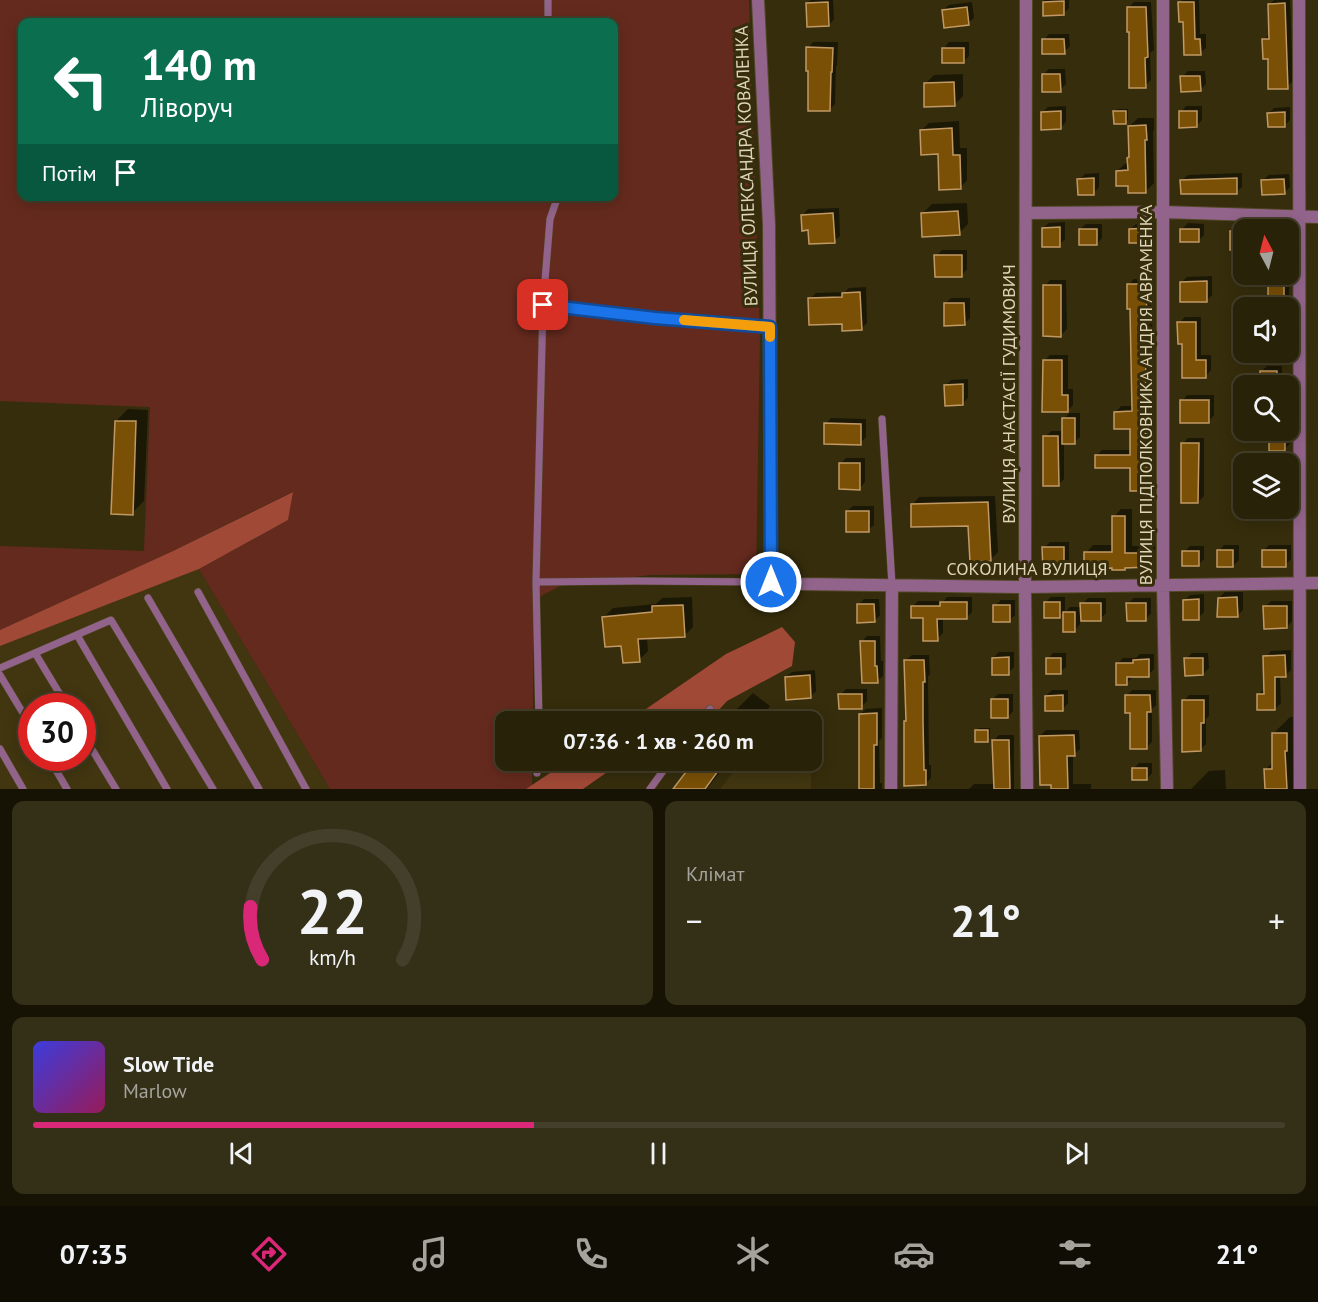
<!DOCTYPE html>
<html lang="uk">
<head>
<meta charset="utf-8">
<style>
	:root { --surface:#282209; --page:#342f17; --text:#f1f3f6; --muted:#a5a49c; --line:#443f2a; --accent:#db2777 }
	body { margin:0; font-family:"PT Sans",sans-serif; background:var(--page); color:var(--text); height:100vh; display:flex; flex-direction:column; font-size:22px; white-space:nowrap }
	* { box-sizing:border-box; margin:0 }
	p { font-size:20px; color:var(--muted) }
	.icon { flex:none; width:33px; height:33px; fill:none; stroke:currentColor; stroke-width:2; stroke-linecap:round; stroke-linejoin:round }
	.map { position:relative; height:789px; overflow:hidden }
	.panel { display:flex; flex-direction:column; gap:12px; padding:12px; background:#161305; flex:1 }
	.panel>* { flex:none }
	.hud { position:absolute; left:18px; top:18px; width:600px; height:183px; border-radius:12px; box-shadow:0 3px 15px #0003,0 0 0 2px var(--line); background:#0b6e4f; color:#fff; overflow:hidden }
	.needle { width:39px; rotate:353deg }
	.tools { position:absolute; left:1233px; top:219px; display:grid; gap:12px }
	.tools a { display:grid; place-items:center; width:66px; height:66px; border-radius:12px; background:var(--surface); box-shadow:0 3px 15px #0003,0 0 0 2px var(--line); font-size:30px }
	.speed { position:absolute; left:18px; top:693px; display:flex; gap:12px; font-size:30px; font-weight:700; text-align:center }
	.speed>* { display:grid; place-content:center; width:78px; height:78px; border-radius:50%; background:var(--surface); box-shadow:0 3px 15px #0003,0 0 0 2px var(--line); line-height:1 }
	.speed .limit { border:9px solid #d22; background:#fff; color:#111 }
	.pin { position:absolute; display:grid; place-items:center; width:51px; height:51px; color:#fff; margin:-26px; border-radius:12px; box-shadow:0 3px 9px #0006 }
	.me { position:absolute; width:66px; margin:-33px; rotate:0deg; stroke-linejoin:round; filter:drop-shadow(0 0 4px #0008) }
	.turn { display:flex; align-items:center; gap:21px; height:126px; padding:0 24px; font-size:27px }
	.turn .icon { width:78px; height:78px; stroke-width:2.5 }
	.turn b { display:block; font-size:42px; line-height:51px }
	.then { display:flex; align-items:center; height:57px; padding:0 24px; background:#0003; gap:12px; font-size:22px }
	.big { font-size:45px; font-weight:700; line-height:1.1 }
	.panel .card { flex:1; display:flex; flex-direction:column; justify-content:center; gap:9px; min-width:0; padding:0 21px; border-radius:12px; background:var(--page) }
	.panel .dial { align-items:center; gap:0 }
	.dial svg { height:156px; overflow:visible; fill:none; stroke:var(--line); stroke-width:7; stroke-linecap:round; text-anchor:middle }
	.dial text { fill:var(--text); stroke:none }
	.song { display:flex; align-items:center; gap:18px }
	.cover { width:72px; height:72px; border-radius:9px; background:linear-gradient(135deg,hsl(240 70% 55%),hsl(330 70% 35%)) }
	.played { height:6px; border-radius:3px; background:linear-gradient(90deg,var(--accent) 40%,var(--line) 40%) }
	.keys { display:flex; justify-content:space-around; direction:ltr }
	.heat { display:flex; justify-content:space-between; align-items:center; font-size:33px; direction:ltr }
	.panel .tiles { flex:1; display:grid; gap:12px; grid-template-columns:1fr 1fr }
	.card:last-child { grid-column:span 2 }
	.trip { position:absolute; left:495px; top:711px; width:327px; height:60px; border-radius:12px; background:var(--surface); box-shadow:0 3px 15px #0003,0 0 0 2px var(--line); font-weight:700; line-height:60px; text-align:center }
	.tab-bar { display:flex; height:96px; justify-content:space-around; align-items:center; background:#100e04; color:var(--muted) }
	.tab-bar .icon { width:42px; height:42px }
	.tab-bar .selected { color:var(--accent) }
	.tab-bar b { font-size:27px; color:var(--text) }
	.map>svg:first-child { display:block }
</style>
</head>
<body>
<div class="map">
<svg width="1318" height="789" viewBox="0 0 1318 789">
	<rect width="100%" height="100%" fill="#362d0c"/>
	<!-- built -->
	<path fill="#413610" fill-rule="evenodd" d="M199,569L330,789H0V646ZM32,706H82V758H32Z
		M742,761H811V789H720Z"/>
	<!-- green -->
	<path fill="#652a1e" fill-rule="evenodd" d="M0,0H749L760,335L756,574L651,575L562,585L533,600V721L506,722V760L532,761V785L526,789H330L199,569L288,520L292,492L173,551L0,630V546L144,551L150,407L0,401ZM22,22H614V196H22Z"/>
	<!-- forest -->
	<path fill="#a14937" d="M293,492L288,520L199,569L0,646V630L173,551Z
		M782,627L795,642L792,666L727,701L709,721L627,722L726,654Z
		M568,761V760L623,761L583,789H526Z"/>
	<!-- shadow -->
	<path fill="#0007" d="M811,0H833L834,19L829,25L807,3Z
		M1044,0H1069V8L1063,14H1045Z
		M1182,0H1199L1200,34H1206V48L1200,53L1184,21L1180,3Z
		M1274,0H1290L1293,81L1287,87L1264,40L1269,34L1270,4Z
		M972,2L974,18L968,23L943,10L949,5Z
		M1134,2H1151L1154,50L1150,53L1151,80L1145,86L1130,30L1128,8Z
		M1049,34H1069L1070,46L1064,52L1044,40Z
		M813,42H838L837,65L836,66L835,104L830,109L808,48Z
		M949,42H969V56L963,62L944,48Z
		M1049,69H1065L1066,84L1060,90L1043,75Z
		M1188,71H1205L1206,84L1200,90L1182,77Z
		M963,74V96L954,105L925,84L934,75Z
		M1066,106V122L1060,128L1042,113L1048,107Z
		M1186,106H1202V120L1196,126L1181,112Z
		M1290,107V120L1285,125L1269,113L1274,108Z
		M1117,109H1128V120L1126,122L1115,112Z
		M1138,118H1154V130L1153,132L1154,183L1146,191L1130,184L1117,171L1126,163H1129L1131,156L1130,126Z
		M959,121L960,148H967V180L960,188L939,152L922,130L929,123Z
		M1099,173V187L1094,193L1079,180L1085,174Z
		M1242,173V187L1236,192L1182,180L1188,175Z
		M1289,174L1290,187L1284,193L1263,180L1269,175Z
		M967,203L968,224L959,233L923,213L932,204Z
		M839,208L840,236L834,241L810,229L803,215L808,209Z
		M1065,222V239L1059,245L1043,228L1049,223Z
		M1153,223V236L1147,242L1131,229L1136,224Z
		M1188,223L1204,224V235L1198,241L1182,229Z
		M1275,223H1292V238L1288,242V230H1269Z
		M1086,224H1102V238L1097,244L1080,229Z
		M1237,226H1253V230H1244V249L1232,232Z
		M942,250H967V269L962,275L936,256Z
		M1212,276V295L1207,300L1182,282L1187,277Z
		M1134,279H1151L1153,346L1151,348L1150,428H1152V484L1146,489L1132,466L1096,456L1102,450H1132V427L1116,412L1121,406H1133L1131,308L1128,285Z
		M1275,279H1289V297L1284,302L1269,285Z
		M1050,280H1066L1067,329L1061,335L1045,286Z
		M866,287L867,323L861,329L843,322L810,299L816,293L845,292L849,288Z
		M951,298H970V318L964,324L945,304Z
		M1185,317H1201V355H1211V370L1206,376L1183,342L1179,323Z
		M1288,317H1290V333L1288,335Z
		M1050,355H1068V389H1073V405L1067,411L1044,361Z
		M1267,366H1282V386H1261V372Z
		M968,379V398L963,403L946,385L951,380Z
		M1288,391H1290V405L1288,407Z
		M1187,395H1214V415L1209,421L1182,401Z
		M128,409L148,410L144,501L132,513L116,421Z
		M1069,413H1080V437L1074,442H1064V479L1059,484L1045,437L1051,431H1064V419Z
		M831,418L866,419V437L860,443L826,424Z
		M1288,429H1290V443L1285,449L1270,435L1275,430H1288Z
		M1188,438H1204V496L1198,502L1182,444Z
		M846,458H865V482L860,488L840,464Z
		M1288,466H1291L1292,498L1288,502Z
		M995,496L998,552L991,559L970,524L912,505L919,497Z
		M853,506H874V525L868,530L847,511Z
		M1121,509H1132V546H1155V558L1147,566H1127L1125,569L1086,553L1093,545H1114V517Z
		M1050,542H1069V563L1064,569L1044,548Z
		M1224,545H1239V560L1233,566L1219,551Z
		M1269,545H1291V559L1285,565L1263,551Z
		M1190,546H1204V559L1198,565L1184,552Z
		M1225,592H1243V610L1237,616L1219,598Z
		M1204,594V612L1198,618L1185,600L1190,595Z
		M692,597L693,627L684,636L647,638L648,651L639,660L622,644L604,617L613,608L656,604L662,598Z
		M947,597H972V612L967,617L943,618V633L937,639L924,617L912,607L918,601H944Z
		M1051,597H1065V612L1070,607H1082V604L1088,598H1106V613L1100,619H1080V624L1075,630H1065L1064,611L1060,616L1045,603Z
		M1134,598H1151V613L1146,619L1128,603Z
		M864,599H879L880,615L874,621L858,605Z
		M1001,600H1015V615L1009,621L995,606Z
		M1271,601H1292V621L1287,627L1265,607Z
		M867,636H880L881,661H883V676L877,681L861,642Z
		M1291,650V670L1285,676H1280L1281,703L1275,709L1259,694L1264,689L1265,657L1271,651Z
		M999,652H1014V667L1008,673L993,658Z
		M1053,653H1066V667L1060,672L1048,659Z
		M1192,653H1208L1209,668L1203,674L1186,659Z
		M1140,654H1154V669L1148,675H1132V678L1126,683L1117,664L1123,658H1136Z
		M912,655H929L930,675L928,676L929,765H931V778L925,784L905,721L907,720L906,660Z
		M815,670L816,691L810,697L786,677L792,672Z
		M846,689H867V701L861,707L840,695Z
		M1052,690H1068V703L1063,709L1046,696Z
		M1132,690H1156V705L1152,709V742L1147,747L1126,696Z
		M753,693L770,706L759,722H727L735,711Z
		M998,694H1013V711L1008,717L992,700Z
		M1189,695H1209V716L1206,719V744L1200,750L1184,701Z
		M882,708V738L879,741L880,783H882V789H860V714L866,709Z
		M1290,717H1303L1304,789H1266L1265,770L1274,761L1273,734Z
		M979,728H990V738L987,740L976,731Z
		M1046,730H1079L1080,749L1073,755V784H1091V789H1053L1040,736Z
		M999,735H1014V789H969L974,784H995L993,741Z
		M697,760H729L707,789H675Z
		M1139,763H1152V773L1147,779L1133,769Z
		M1225,770L1226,789H1191L1209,771Z"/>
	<!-- building -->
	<path fill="#7a5006" stroke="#c19964" stroke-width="1.5" d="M1064,1V15L1043,16V2Z
		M828,2L829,26L807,27L806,3Z
		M1178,2H1194L1195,39H1200L1201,55H1184L1183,22H1179Z
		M1285,3L1288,89H1268V59H1263L1262,39H1269L1268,4Z
		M967,7L969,25L944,28L942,10Z
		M1127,7H1146L1148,57L1145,58L1146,88H1129V32H1127Z
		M1042,39H1064L1065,54H1042Z
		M806,47L833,48L832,72H831L830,111H808V71H806Z
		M942,48H964V63H942Z
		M1042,74H1060L1061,92H1042Z
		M1180,76H1200L1201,91L1181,92Z
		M954,82L955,106L924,107V83Z
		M1061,111V129L1041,130V112Z
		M1113,111H1126V124H1114Z
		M1179,111H1197V127L1179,128Z
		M1285,112V127H1268L1267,113Z
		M1146,125L1147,140H1145L1146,193H1128V186H1116V171L1128,170L1127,158L1129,157L1128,126Z
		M952,128L953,155H960L961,189L939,190L938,154L921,155L920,130Z
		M1094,178V195H1078L1077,179Z
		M1237,178V194H1181L1180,180Z
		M1284,179L1285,194L1262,195L1261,180Z
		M958,211L960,235L922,237L921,213Z
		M833,213L835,243L809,244L808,230L802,231L801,215Z
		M1060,227V247H1042V228Z
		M1148,228V243H1129V229Z
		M1079,229H1097V245H1079Z
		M1180,229H1199V242H1180Z
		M1230,231H1244V250H1230Z
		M934,255H962V277H935Z
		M1207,281V302H1180V282Z
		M1127,284H1146L1148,353H1146L1145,434H1147V491H1130V468H1095V455H1130V429H1114V412L1132,411L1130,309H1127Z
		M1268,284H1284V304H1268Z
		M1043,285H1061V337L1043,336Z
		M860,292L862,330L842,331V324L809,325L808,298L842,297V293Z
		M944,303H964L965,325L944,326Z
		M1177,322H1196V360H1206V378H1182V344H1178Z
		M1043,360H1062V395H1068V412H1042Z
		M1260,371H1277V386H1260Z
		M963,384V405L945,406L944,385Z
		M1180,400H1209V423H1180Z
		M1062,418H1075V444H1062Z
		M115,421H136L133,515L111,514Z
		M824,423L861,424V445L824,444Z
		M1269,434H1285V451H1269Z
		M1043,436H1058L1059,486H1043Z
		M1181,443H1199L1198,503H1181Z
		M839,463H860V490L839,489Z
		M988,502L991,561L970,562L968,526L911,527V504Z
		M846,511H869V532H846Z
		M1112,516H1125V553H1148V567L1125,568V570H1112V568L1084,569V552H1112Z
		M1042,547H1064V570H1043Z
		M1217,550H1233V567H1217Z
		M1262,550H1286V567H1262Z
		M1182,551H1199V566H1182Z
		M1237,597L1238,617H1217L1218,598Z
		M1199,599V620H1183V600Z
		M940,602H967V619H937L938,641H923V618H911V606H940Z
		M1044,602H1060V618H1044Z
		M1080,603H1101V621H1081Z
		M1126,603H1146V621H1127Z
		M857,604H874L875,622L857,623Z
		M683,605L685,637L638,639L640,662L623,663L621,646L605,647L602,617L652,612V606Z
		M993,605H1010V622H993Z
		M1263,606H1287V628L1264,629Z
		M1063,612H1075V632H1063Z
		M860,641H875V666H877L878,683H862Z
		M1285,655L1286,677H1275V710H1257V694H1264L1263,656Z
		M1009,657V675H992V658Z
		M1046,658H1061V674H1046Z
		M1184,658H1203V675L1185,676Z
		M1149,659V677H1127V685H1116V663H1133V660Z
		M904,660H924L925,682H923V721L924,770H926V785L904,786V721H906Z
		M810,675L811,698L786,700L785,677Z
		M838,694H862V709H839Z
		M1063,695V711H1045V696Z
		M1125,695H1150L1151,712H1147V749H1130V713H1125Z
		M991,699H1008V718H991Z
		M1182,700H1204V723H1201V751L1182,752Z
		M734,710L749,722H725Z
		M877,713V745H874V789H859V714Z
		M975,730H988V742H975Z
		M1272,733H1287V751H1285L1287,789H1265L1264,769H1272Z
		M1074,735L1075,756H1067L1068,789H1051V785H1040L1039,736Z
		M992,740H1009L1010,789H994Z
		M695,760H726L705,789H673Z
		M1132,768H1147V780H1132Z"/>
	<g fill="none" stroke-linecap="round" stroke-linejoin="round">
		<!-- lane casing -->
		<g stroke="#514827" stroke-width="8">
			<path id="lane" d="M548,0V22
				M543,305L655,318L770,327
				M882,419L892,585
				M536,582L637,581L771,582
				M198,592L306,789
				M148,598L259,789
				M77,635L167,789
				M35,653L67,706
				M0,668L111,620L213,789
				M0,675L32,728
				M539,722L536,582L543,305L550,219L558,196
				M701,722L710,709
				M82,733L116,789
				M0,749L23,789
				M49,758L67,789
				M537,773L538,760
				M650,789L671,760"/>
		</g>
		<!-- street casing -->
		<g stroke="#514827" stroke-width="14">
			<path id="street" d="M758,0L769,225L771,582L800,584L1025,587L1318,583
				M1026,0L1025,587L1027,789
				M1163,0V585L1167,789
				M1299,0L1300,789
				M1026,213L1162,212L1318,217
				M891,789L892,585"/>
		</g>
		<!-- lane -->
		<use href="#lane" stroke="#93648b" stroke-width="7"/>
		<!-- street -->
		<use href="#street" stroke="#93648b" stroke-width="12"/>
	</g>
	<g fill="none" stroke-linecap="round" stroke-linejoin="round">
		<!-- route casing -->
		<g stroke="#114b97" stroke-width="15">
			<path id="route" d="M543,305L655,318L770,327L771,582"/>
		</g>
		<!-- route -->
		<use href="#route" stroke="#1a73e8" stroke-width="10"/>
		<!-- slow -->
		<path stroke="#f59e0b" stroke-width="10" d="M684,320L770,327V337"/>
	</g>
	<g text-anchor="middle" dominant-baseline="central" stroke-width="6" stroke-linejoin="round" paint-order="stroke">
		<!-- street labels -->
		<g font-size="18" fill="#dfd5b7" stroke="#362d0c">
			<text transform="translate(746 166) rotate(-92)">ВУЛИЦЯ ОЛЕКСАНДРА КОВАЛЕНКА</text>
			<text transform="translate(1008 394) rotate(-90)">ВУЛИЦЯ АНАСТАСІЇ ГУДИМОВИЧ</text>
			<text transform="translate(1145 395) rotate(-90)">ВУЛИЦЯ ПІДПОЛКОВНИКА АНДРІЯ АВРАМЕНКА</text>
			<text x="1027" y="568">СОКОЛИНА ВУЛИЦЯ</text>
		</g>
	</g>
</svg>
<div class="tools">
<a><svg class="needle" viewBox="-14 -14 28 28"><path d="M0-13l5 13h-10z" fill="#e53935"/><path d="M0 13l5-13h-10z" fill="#a5a49c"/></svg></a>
<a><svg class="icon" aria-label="sound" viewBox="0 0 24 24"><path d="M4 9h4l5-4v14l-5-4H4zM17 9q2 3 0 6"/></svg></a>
<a><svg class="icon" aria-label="search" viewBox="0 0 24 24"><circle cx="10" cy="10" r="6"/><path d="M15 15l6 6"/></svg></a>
<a><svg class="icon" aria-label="layers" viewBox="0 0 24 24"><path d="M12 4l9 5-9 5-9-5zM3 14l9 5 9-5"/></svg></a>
</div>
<div class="speed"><div class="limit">30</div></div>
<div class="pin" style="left:543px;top:305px;background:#d93025"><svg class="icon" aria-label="arrive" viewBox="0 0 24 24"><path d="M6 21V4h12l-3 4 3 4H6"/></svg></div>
<svg class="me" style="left:771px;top:582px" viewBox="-20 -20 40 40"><circle r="17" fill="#1a73e8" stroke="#fff" stroke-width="3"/><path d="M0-11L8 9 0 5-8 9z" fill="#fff"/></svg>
<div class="trip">07:36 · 1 хв · 260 m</div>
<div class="hud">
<div class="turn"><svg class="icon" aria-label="left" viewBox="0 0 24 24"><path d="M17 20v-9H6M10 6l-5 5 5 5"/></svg><div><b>140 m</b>Ліворуч</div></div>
<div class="then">Потім<svg class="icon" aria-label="arrive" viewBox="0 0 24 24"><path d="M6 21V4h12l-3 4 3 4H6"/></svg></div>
</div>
</div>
<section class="panel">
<div class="tiles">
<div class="card dial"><svg viewBox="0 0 100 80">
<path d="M14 69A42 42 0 1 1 86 69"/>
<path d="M14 69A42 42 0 0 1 8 42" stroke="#db2777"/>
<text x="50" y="56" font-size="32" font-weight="700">22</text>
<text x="50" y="72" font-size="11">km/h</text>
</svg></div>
<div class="card"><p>Клімат</p>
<div class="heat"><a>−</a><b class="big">21°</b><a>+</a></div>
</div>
<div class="card">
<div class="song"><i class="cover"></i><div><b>Slow Tide</b><p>Marlow</p></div></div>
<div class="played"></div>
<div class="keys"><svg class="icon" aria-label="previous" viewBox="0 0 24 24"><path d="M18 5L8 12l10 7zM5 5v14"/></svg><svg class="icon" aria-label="pause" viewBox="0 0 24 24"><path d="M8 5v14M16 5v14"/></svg><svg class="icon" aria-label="next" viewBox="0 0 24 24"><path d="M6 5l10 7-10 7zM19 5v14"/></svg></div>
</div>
</div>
</section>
<nav class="tab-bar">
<b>07:35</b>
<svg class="icon selected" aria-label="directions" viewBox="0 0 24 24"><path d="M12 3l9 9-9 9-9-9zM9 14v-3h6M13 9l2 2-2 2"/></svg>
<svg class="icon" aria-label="music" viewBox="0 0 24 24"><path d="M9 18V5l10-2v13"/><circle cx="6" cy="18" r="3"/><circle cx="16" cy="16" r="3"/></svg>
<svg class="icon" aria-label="phone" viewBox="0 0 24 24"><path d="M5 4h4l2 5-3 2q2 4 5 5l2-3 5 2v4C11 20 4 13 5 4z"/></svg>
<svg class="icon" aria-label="climate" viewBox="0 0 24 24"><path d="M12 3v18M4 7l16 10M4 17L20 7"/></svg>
<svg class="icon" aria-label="car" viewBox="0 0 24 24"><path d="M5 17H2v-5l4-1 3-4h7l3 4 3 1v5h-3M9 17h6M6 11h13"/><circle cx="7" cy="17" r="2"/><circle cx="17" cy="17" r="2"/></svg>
<svg class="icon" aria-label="filters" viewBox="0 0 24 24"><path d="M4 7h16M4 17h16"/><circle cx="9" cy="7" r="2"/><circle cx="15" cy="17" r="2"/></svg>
<b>21°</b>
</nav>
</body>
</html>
